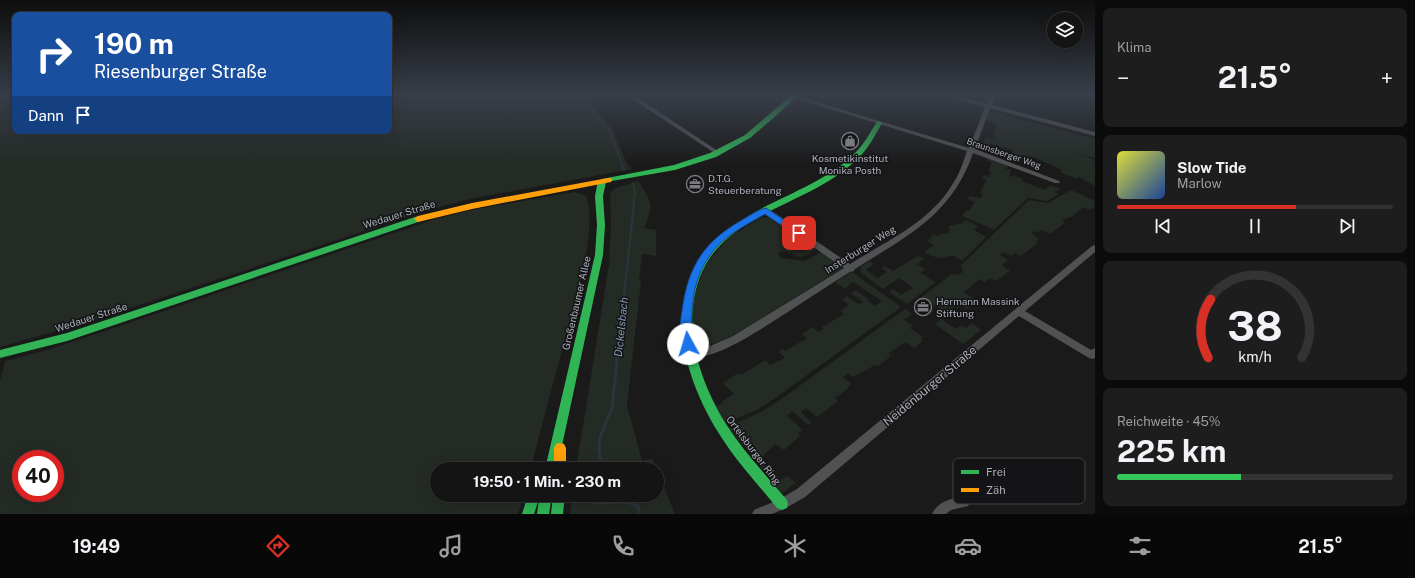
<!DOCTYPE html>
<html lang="de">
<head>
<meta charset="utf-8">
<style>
	:root { --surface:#141414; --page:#1d1d1d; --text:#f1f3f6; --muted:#9d9ea0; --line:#333334; --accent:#d93025 }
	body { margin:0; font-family:"Public Sans",sans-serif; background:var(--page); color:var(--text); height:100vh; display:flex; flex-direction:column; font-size:15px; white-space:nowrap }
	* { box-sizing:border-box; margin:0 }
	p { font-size:13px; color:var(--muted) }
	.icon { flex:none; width:22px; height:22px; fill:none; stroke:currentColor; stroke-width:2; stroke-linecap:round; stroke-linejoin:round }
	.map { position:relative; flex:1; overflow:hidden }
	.drawer { display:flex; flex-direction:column; gap:8px; padding:8px; background:#0b0b0b; width:320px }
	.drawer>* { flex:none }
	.hud { position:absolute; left:12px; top:12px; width:380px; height:122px; border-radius:8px; box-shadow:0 4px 16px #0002,0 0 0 1px var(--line); background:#1a4fa0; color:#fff; overflow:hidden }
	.buttons { position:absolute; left:1047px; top:12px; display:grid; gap:8px }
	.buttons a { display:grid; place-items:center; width:36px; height:36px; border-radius:50%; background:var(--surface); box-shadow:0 4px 16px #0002,0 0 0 1px var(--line); font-size:20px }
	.speed { position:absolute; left:12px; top:450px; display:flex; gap:8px; font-size:20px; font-weight:700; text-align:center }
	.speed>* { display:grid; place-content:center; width:52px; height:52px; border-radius:50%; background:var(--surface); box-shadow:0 4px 16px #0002,0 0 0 1px var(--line); line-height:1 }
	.speed .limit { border:6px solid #d22; background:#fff; color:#111 }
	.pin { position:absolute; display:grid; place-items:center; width:34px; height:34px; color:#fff; margin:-17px; border-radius:8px; box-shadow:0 2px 6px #0006 }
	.me { position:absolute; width:44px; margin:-22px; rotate:354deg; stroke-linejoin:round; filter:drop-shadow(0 0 3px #0008) }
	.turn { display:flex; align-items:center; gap:14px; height:84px; padding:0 16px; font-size:18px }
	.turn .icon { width:52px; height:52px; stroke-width:2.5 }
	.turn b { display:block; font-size:28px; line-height:34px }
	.then { display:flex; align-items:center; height:38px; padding:0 16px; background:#0003; gap:8px; font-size:15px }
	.big { font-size:30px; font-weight:700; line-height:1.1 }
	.drawer .tile { flex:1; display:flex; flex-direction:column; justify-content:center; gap:6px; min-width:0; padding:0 14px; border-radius:8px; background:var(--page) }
	.drawer .dial { align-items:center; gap:0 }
	.dial svg { height:104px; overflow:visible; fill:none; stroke:var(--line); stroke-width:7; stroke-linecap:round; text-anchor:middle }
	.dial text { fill:var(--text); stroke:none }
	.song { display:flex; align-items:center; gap:12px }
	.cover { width:48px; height:48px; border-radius:6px; background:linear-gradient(135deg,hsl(60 70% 55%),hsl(220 70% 35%)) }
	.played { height:4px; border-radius:2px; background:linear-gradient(90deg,var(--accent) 65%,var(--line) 65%) }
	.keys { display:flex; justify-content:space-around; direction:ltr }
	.heat { display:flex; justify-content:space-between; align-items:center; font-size:22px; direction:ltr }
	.charge { height:6px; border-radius:3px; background:linear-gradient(90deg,#34c759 45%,var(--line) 0) }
	.trip { position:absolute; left:430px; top:462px; width:234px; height:40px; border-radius:20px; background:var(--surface); box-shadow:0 4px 16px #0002,0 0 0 1px var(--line); font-weight:700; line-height:40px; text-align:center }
	.tabs { display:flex; height:64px; justify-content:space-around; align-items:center; background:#080808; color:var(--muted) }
	.tabs .icon { width:28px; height:28px }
	.tabs .current { color:var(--accent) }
	.tabs b { font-size:18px; color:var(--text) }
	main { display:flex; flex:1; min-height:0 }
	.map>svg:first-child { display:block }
</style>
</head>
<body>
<main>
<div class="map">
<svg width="1095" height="514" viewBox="0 0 1095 514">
	<rect width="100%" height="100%" fill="#1a1a1a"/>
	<!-- green -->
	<path fill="#242a24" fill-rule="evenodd" d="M0,94H15V131H389V94H582L612,128L627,164L632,169L470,199L428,210L88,322L0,347Z
		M989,111L1095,139V158L1078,154L1095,160V186L1079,177L1076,179L1060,172L1062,170L1031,156L1029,158L1023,155L1019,161L1010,156L1013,150L990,143L987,150L982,148L986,137L993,139L997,125L985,119Z
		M988,158L1008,165L1006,169L1011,170L1009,177H1011L1013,175L1023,179L1022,181L1045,190L1050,185L1060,189L1055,192L1059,194L1047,201L1028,198L994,230L962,216L966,210L969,211L975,202L968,199L969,196L981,198L983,194L980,193L986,180L982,178L984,175L988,177L991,172L988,171L992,162L987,160Z
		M639,181C651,204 655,203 644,228L656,230V256L642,254L639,281H641L627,405L642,461L652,458L656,469H576L609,264L611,223L610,196L611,192L615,188Z
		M1071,190L1095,201V204L1093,206L1095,207L1090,210L1084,207L1071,217H1069L1062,221L1065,223L1050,234L1041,230L1037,233L1033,231L1031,233L1039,239L1036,242L1038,243L1021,256L1014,253L1011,256L1004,252L1000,255L1008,260L1002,265L1010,271L996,281L989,278L985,282L980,279L964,292L978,301L967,309L961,306L958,308L955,307L945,316L942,314L944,312L925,299L922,301L919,299L952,274L957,275L963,272L961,265L1029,200L1048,203Z
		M575,192L586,196C600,228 570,319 561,354C551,392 540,431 531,469H437V495H524L518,514H0V381L5,361L51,349L114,328L432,220L476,209ZM21,459H55V493H21Z
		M768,217L816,250C798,261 801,257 783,251L778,253L781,258L805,261L821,252L823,253L841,265V269C820,282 799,295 778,308C755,322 724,345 696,347L693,343V298L705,266L728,238L760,218Z
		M966,220L978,226L974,230L986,237L962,261L952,255C942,261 933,257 924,252L934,245L927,241L932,237L931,235L933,234L938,236L943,233L947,234L951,230L948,228L951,225L954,226L958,223L961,224Z
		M918,256L924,259L917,264L925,269L921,273L936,282L907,304L889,292L893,289L901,295L913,288L899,278L883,289L860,272L861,266L870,261L874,264L866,270L878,278L887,272L881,268L885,266L893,271Z
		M852,272L901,307L781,394L757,410L725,423L715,406L722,404L721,402L734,394L723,383L738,373L741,375L765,360L770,365L785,358L779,352L782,349L785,351L807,338L802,334L812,327L818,332L824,329L822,327L844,314L840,311L849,305L842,299L847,296L859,304L863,302L851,293L856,290L869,300L868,301L875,306L882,301L853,282L845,289L835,282Z
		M905,309L912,314L904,320L913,325L910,328L923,337L921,339L923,341L914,348L905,342L888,354L891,356L878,366L875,365L853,377L848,373L843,377L852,384L848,387L849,388L835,398L838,401L817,417L806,408L801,412L812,423L808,425L792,411L787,416L803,430L798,433L800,436L784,450L775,444L760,459L781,480L787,476L796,483L782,493L728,427L763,411L780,400Z
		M941,319L956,329L961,325L966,328L972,323L981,330L963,344L935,324Z
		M657,471L675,514H570L572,495H657Z"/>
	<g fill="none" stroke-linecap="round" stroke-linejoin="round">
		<!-- stream-far2 -->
		<path stroke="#2d333b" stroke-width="2" d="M577,94L609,130L624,170
			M633,183L635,193L633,204"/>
		<!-- stream-far1 -->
		<path stroke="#2d333b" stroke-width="2.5" d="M619,342L634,203"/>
		<!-- stream -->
		<path stroke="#2d333b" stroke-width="3" d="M602,469L599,451L600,437L612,408L619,341
			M589,495L592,502L595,503C610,503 623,499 638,506L640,514"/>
		<!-- street -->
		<path fill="#505153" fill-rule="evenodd" d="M625,94H632L721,153L718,155L716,154Z
			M781,94H790L969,148L985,107L940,94H950L986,104L992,94H998L992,105L1095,132V136L990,108L975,149L1059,181L1060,182L1059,183H1055L973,153C952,215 907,236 855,269L854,271L850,272C830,284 811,297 791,310C768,324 712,365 686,356L684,353L686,350L710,346L733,336L844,268L763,213L762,211L763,209H769L850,264C885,242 930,222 952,185C959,175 963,163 967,151Z
			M1095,245V252L1025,311L1091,350L1095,348V358L1092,359L1089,358L1019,316L805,497L786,508L772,514H752L754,510L778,500L797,489L1092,246Z
			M964,496L968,498L970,502L968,506L951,510L946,514H932C938,501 951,499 964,496Z"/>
		<!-- fast -->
		<path fill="#30b455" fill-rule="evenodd" d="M793,94H800L770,121L750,138L716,157L675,170L606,182L603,196L605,225L603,255L557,469H545L595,255L597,225L595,196L598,181L602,179L674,165L710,153L745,135Z
			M879,121L882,123C876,133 871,144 863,153C834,186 789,199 752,221C735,231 716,246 706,264C678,316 697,377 726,424C743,451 766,475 787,500L788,504L787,508L782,510L777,508C757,483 735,460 718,432C672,357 660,270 745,218C782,195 826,183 856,152C865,143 870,132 877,122Z
			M418,216L421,217L422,219L421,221L67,341L0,358V350L67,333Z
			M528,495H552L549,514H537L539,499L534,514H522Z
			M553,495H565L563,514H551Z"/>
		<!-- slow -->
		<path fill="#ff9f0a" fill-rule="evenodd" d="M608,178H611L612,180L611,182L472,209L418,222L414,219L418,216L472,203Z
			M560,443L564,444L566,448V469H554V448L556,444Z"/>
	</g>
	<!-- sky -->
	<linearGradient id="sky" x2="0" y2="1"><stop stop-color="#0e0e0e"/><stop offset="0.57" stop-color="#383e49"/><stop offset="1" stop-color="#383e49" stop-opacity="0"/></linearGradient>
	<rect width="1095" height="166" fill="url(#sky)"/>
	<!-- route -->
	<path fill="#1a73e8" stroke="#114b97" d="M766,208L803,233L802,235H796L765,214C755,220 743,226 733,233C695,259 688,301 693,344L692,347L688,348L684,347C679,338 680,322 682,311C688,266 704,241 744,219C751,215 758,210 766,208Z"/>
	<!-- icons -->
	<defs>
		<g id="shop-ring" transform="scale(0.9)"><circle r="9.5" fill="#141416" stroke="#797b81" stroke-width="1.5"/><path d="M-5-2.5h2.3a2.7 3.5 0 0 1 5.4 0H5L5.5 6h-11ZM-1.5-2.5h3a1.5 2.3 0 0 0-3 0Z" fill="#797b81"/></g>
		<g id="office-ring" transform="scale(0.9)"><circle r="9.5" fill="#141416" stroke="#797b81" stroke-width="1.5"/><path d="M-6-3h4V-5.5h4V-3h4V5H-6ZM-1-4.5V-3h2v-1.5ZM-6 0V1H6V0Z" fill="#797b81"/></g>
	</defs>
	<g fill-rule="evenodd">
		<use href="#shop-ring" x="850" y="141"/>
		<use href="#office-ring" x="695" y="184"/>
		<use href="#office-ring" x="923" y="307"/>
	</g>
	<g text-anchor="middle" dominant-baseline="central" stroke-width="3" stroke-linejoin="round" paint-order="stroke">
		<!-- far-street labels -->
		<g font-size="9" fill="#acafb9" stroke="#141416">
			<text transform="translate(1004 153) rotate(19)">Braunsberger Weg</text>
		</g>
		<!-- poi labels -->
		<g font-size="10" fill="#acafb9" stroke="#141416" text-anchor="start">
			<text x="850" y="158" text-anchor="middle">Kosmetikinstitut<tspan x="850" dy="12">Monika Posth</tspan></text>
			<text x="708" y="178">D.T.G.<tspan x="708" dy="12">Steuerberatung</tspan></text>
			<text x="936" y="301">Hermann Massink<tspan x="936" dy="12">Stiftung</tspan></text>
		</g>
		<!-- street labels -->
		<g font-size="10" fill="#acafb9" stroke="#141416">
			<text transform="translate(399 214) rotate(-17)">Wedauer Straße</text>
			<text transform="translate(860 249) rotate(-32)">Insterburger Weg</text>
			<text transform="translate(576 303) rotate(-77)">Großenbaumer Allee</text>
			<text transform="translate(91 317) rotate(-18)">Wedauer Straße</text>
			<text transform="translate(754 450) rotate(53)">Ortelsburger Ring</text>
		</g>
		<!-- water labels -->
		<g font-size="11" font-style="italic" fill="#869ab1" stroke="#141416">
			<text transform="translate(621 327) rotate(-84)">Dickelsbach</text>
		</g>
		<!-- near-street labels -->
		<g font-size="12" fill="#acafb9" stroke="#141416">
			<text transform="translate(930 386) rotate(-40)">Neidenburger Straße</text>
		</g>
	</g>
	<!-- legend -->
	<rect x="953" y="458" width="132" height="46" rx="6" fill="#141416" stroke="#424247" stroke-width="1"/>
	<rect x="961" y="470" width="18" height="4" fill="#30b455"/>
	<rect x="961" y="488" width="18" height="4" fill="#ff9f0a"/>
	<g font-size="11" fill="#acafb9">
		<text x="986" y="476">Frei</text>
		<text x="986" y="494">Zäh</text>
	</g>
</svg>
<div class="buttons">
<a><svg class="icon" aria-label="layers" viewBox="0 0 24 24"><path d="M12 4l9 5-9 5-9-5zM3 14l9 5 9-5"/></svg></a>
</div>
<div class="speed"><div class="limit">40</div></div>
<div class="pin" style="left:799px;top:233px;background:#d93025"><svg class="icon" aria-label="arrive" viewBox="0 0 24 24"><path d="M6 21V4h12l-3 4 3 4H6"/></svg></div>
<svg class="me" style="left:688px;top:344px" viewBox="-20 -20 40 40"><circle r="19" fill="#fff"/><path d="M0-13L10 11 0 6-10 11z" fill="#1a73e8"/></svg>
<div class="trip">19:50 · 1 Min. · 230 m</div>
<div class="hud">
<div class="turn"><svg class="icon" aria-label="right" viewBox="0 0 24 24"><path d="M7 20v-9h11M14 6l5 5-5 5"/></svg><div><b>190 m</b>Riesenburger Straße</div></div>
<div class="then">Dann<svg class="icon" aria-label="arrive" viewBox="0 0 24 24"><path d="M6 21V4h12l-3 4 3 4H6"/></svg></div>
</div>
</div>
<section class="drawer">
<div class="tile"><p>Klima</p>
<div class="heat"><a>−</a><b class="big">21.5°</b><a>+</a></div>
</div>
<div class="tile">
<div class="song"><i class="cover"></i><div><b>Slow Tide</b><p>Marlow</p></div></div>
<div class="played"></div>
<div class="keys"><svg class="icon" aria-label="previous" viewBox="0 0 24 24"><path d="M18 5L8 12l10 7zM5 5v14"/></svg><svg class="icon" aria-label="pause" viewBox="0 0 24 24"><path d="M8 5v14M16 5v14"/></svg><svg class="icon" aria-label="next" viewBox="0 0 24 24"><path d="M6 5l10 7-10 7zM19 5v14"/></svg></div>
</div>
<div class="tile dial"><svg viewBox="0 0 100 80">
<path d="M14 69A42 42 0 1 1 86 69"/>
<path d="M14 69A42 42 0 0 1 16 24" stroke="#d93025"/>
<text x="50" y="56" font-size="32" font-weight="700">38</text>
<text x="50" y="72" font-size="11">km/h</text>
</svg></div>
<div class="tile"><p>Reichweite · 45%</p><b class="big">225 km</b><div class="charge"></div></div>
</section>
</main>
<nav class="tabs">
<b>19:49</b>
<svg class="icon current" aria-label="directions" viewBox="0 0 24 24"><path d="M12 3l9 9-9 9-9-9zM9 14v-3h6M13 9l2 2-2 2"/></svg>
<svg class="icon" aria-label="music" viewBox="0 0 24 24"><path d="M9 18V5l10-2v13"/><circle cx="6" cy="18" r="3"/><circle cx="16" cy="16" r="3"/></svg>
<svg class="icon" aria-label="phone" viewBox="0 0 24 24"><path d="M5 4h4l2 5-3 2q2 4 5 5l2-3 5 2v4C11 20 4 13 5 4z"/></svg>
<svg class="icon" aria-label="climate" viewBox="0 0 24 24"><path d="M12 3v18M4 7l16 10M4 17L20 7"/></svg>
<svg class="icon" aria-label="car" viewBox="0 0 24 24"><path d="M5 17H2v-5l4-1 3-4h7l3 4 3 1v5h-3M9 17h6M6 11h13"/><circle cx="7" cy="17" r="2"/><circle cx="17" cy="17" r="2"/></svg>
<svg class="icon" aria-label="filters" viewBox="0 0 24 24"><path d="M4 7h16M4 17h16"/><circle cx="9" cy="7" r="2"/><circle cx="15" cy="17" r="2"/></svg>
<b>21.5°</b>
</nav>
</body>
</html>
